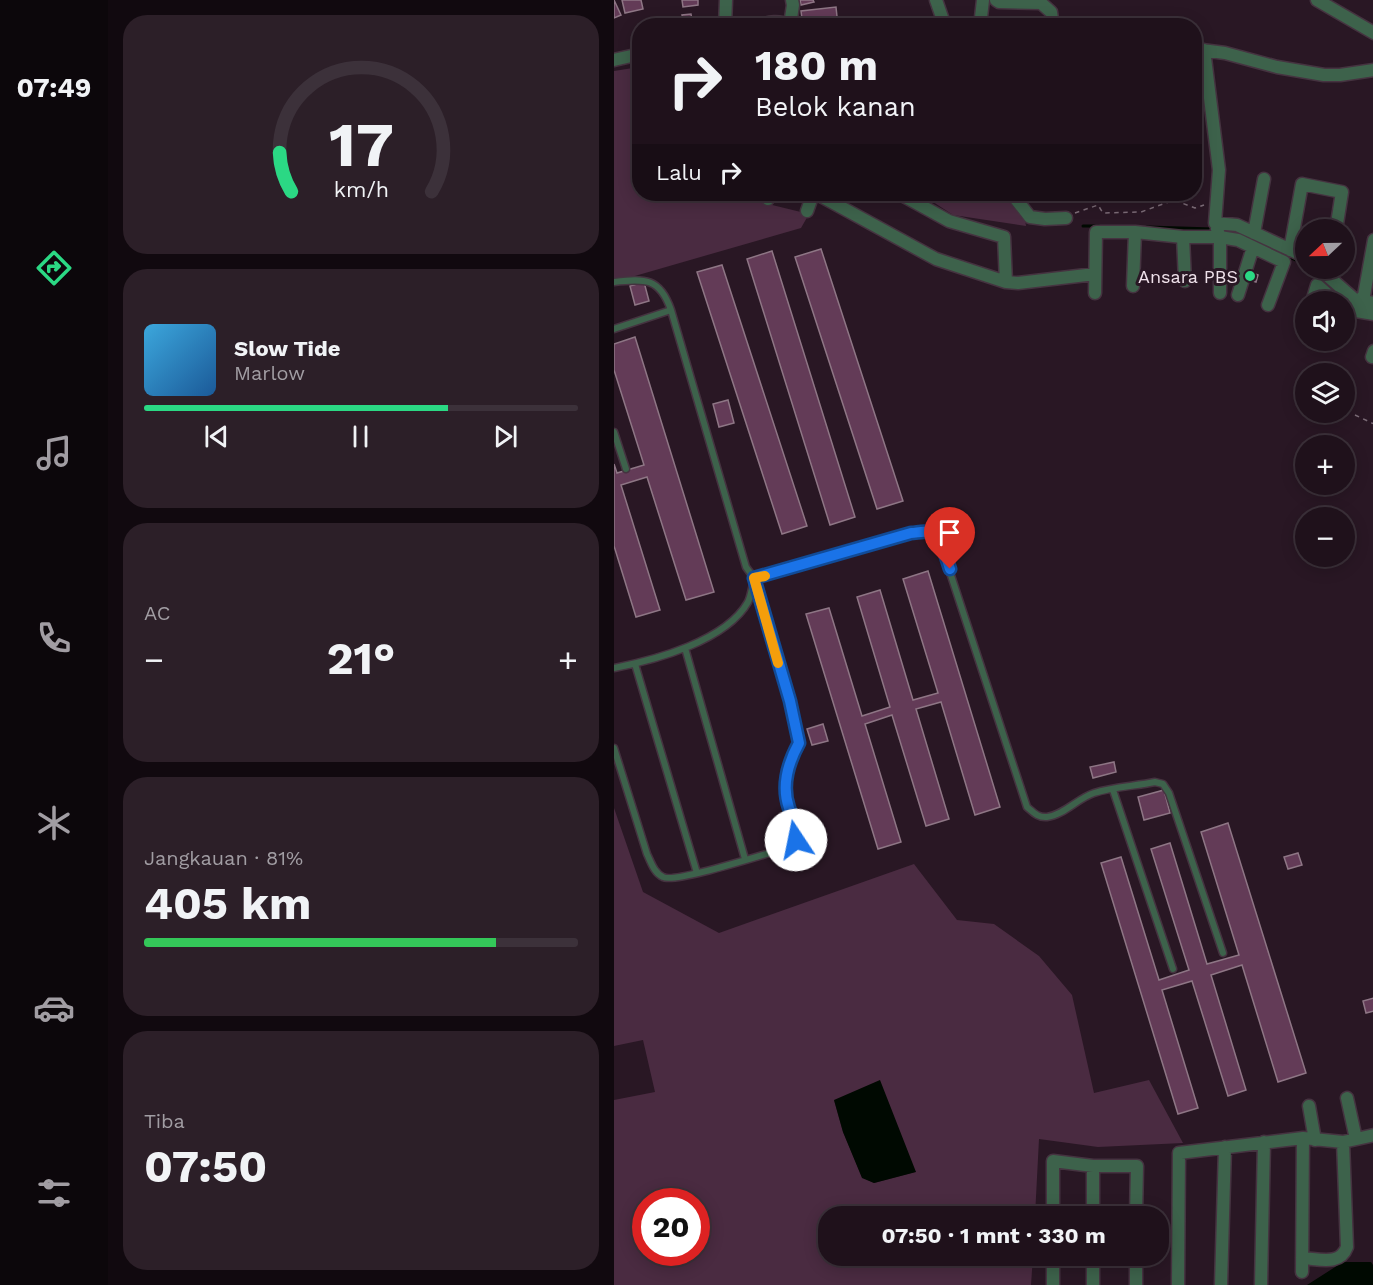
<!DOCTYPE html>
<html lang="id">
<head>
<meta charset="utf-8">
<style>
	:root { --surface:#1f111b; --page:#2c1f28; --text:#f1f3f6; --muted:#a19da3; --line:#3c313a; --accent:#2bd884 }
	body { margin:0; font-family:"Work Sans",sans-serif; background:var(--page); color:var(--text); height:100vh; display:flex; flex-direction:column; font-size:22px; white-space:nowrap }
	* { box-sizing:border-box; margin:0 }
	p { font-size:20px; color:var(--muted) }
	.icon { flex:none; width:33px; height:33px; fill:none; stroke:currentColor; stroke-width:2; stroke-linecap:round; stroke-linejoin:round }
	.map { position:relative; flex:1; overflow:hidden }
	.side { display:flex; flex-direction:column; gap:15px; padding:15px; background:#11090f; width:506px }
	.side>* { flex:none }
	.banner { position:absolute; left:18px; top:18px; width:570px; height:183px; border-radius:24px; box-shadow:0 3px 15px #0003,0 0 0 2px var(--line); background:#1f111b; color:var(--text); overflow:hidden }
	.needle { width:39px; rotate:248deg }
	.buttons { position:absolute; left:681px; top:219px; display:grid; gap:12px }
	.buttons a { display:grid; place-items:center; width:60px; height:60px; border-radius:50%; background:var(--surface); box-shadow:0 3px 15px #0003,0 0 0 2px var(--line); font-size:30px }
	.speed { position:absolute; left:18px; top:1188px; display:flex; gap:12px; font-size:30px; font-weight:700; text-align:center }
	.speed>* { display:grid; place-content:center; width:78px; height:78px; border-radius:50%; background:var(--surface); box-shadow:0 3px 15px #0003,0 0 0 2px var(--line); line-height:1 }
	.speed .limit { border:9px solid #d22; background:#fff; color:#111 }
	.pin { position:absolute; display:grid; place-items:center; width:51px; height:51px; color:#fff; margin:-62px -26px; border-radius:50% 50% 50% 0; rotate:-45deg; box-shadow:0 0 6px #0007 }
	.pin .icon { rotate:45deg }
	.me { position:absolute; width:66px; margin:-33px; rotate:349deg; stroke-linejoin:round; filter:drop-shadow(0 0 4px #0008) }
	.turn { display:flex; align-items:center; gap:21px; height:126px; padding:0 24px; font-size:27px }
	.turn .icon { width:78px; height:78px; stroke-width:2.5 }
	.turn b { display:block; font-size:42px; line-height:51px }
	.then { display:flex; align-items:center; height:57px; padding:0 24px; background:#0003; gap:12px; font-size:22px }
	.big { font-size:45px; font-weight:700; line-height:1.1 }
	.side .widget { flex:1; display:flex; flex-direction:column; justify-content:center; gap:9px; min-width:0; padding:0 21px; border-radius:24px; background:var(--page) }
	.side .dial { align-items:center; gap:0 }
	.dial svg { height:156px; overflow:visible; fill:none; stroke:var(--line); stroke-width:7; stroke-linecap:round; text-anchor:middle }
	.dial text { fill:var(--text); stroke:none }
	.song { display:flex; align-items:center; gap:18px }
	.cover { width:72px; height:72px; border-radius:9px; background:linear-gradient(135deg,hsl(200 70% 55%),hsl(210 70% 35%)) }
	.played { height:6px; border-radius:3px; background:linear-gradient(90deg,var(--accent) 70%,var(--line) 70%) }
	.keys { display:flex; justify-content:space-around; direction:ltr }
	.heat { display:flex; justify-content:space-between; align-items:center; font-size:33px; direction:ltr }
	.charge { height:9px; border-radius:4px; background:linear-gradient(90deg,#34c759 81%,var(--line) 0) }
	.trip { position:absolute; left:204px; top:1206px; width:351px; height:60px; border-radius:24px; background:var(--surface); box-shadow:0 3px 15px #0003,0 0 0 2px var(--line); font-weight:700; line-height:60px; text-align:center }
	main { display:flex; flex:1; min-height:0 }
	.tabs { display:flex; flex-direction:column; width:108px; justify-content:space-around; align-items:center; background:#0c070b; color:var(--muted) }
	.tabs .icon { width:42px; height:42px }
	.tabs .current { color:var(--accent) }
	.tabs b { font-size:27px; color:var(--text) }
	.map>svg:first-child { display:block }
</style>
</head>
<body>
<main>
<nav class="tabs">
<b>07:49</b>
<svg class="icon current" aria-label="directions" viewBox="0 0 24 24"><path d="M12 3l9 9-9 9-9-9zM9 14v-3h6M13 9l2 2-2 2"/></svg>
<svg class="icon" aria-label="music" viewBox="0 0 24 24"><path d="M9 18V5l10-2v13"/><circle cx="6" cy="18" r="3"/><circle cx="16" cy="16" r="3"/></svg>
<svg class="icon" aria-label="phone" viewBox="0 0 24 24"><path d="M5 4h4l2 5-3 2q2 4 5 5l2-3 5 2v4C11 20 4 13 5 4z"/></svg>
<svg class="icon" aria-label="climate" viewBox="0 0 24 24"><path d="M12 3v18M4 7l16 10M4 17L20 7"/></svg>
<svg class="icon" aria-label="car" viewBox="0 0 24 24"><path d="M5 17H2v-5l4-1 3-4h7l3 4 3 1v5h-3M9 17h6M6 11h13"/><circle cx="7" cy="17" r="2"/><circle cx="17" cy="17" r="2"/></svg>
<svg class="icon" aria-label="filters" viewBox="0 0 24 24"><path d="M4 7h16M4 17h16"/><circle cx="9" cy="7" r="2"/><circle cx="15" cy="17" r="2"/></svg>
</nav>
<section class="side">
<div class="widget dial"><svg viewBox="0 0 100 80">
<path d="M14 69A42 42 0 1 1 86 69"/>
<path d="M14 69A42 42 0 0 1 8 49" stroke="#2bd884"/>
<text x="50" y="56" font-size="32" font-weight="700">17</text>
<text x="50" y="72" font-size="11">km/h</text>
</svg></div>
<div class="widget">
<div class="song"><i class="cover"></i><div><b>Slow Tide</b><p>Marlow</p></div></div>
<div class="played"></div>
<div class="keys"><svg class="icon" aria-label="previous" viewBox="0 0 24 24"><path d="M18 5L8 12l10 7zM5 5v14"/></svg><svg class="icon" aria-label="pause" viewBox="0 0 24 24"><path d="M8 5v14M16 5v14"/></svg><svg class="icon" aria-label="next" viewBox="0 0 24 24"><path d="M6 5l10 7-10 7zM19 5v14"/></svg></div>
</div>
<div class="widget"><p>AC</p>
<div class="heat"><a>−</a><b class="big">21°</b><a>+</a></div>
</div>
<div class="widget"><p>Jangkauan · 81%</p><b class="big">405 km</b><div class="charge"></div></div>
<div class="widget"><p>Tiba</p><b class="big">07:50</b></div>
</section>
<div class="map">
<svg width="760" height="1285" viewBox="0 0 760 1285">
	<rect width="100%" height="100%" fill="#291724"/>
	<!-- green -->
	<path fill="#4a2b41" fill-rule="evenodd" d="M25,67L26,194H113L195,214L187,228L0,282V71Z
		M307,194H425L409,206L412,226L339,215Z
		M0,808L29,892L105,933L300,864L343,920L380,924L425,956L458,995L480,1093L535,1080L569,1143L484,1147L425,1139L421,1216H214V1256H419L417,1285H0V1100L41,1092L29,1040L0,1046ZM220,1100L302,1172H301L260,1183L248,1177L229,1132ZM32,1202H82V1252H32Z"/>
	<!-- water -->
	<path fill="#000901" d="M266,1080L302,1172L260,1183L248,1178L229,1132L220,1100Z
		M729,1262H757L759,1265V1285H693Z"/>
	<g fill="none" stroke-linecap="round" stroke-linejoin="round">
		<!-- stream -->
		<path stroke="#000901" stroke-width="3" d="M469,226H485
			M533,227L599,229
			M608,230L623,232L692,265
			M698,268L704,272L710,282L737,305"/>
	</g>
	<!-- building -->
	<path fill="#633b57" stroke="#8e7685" stroke-width="1.5" d="M0,0L7,15L0,18Z
		M8,0H27L29,9L11,13Z
		M68,0H84V5L69,7Z
		M186,0H199L200,2L187,5Z
		M222,7L224,26H189L187,11Z
		M77,14L79,26H70L68,15Z
		M207,249L289,501L263,509L181,257Z
		M158,251L241,517L216,525L133,259Z
		M108,265L193,526L168,534L83,272Z
		M631,270L644,275L642,282L629,278Z
		M30,282L35,301L21,305L16,286Z
		M21,337L100,592L72,600L33,477L7,485L46,610L22,617L0,546V464L3,473L30,465L0,370V344Z
		M114,400L120,423L105,427L99,404Z
		M314,571L386,807L361,815L327,702L302,709L335,819L312,826L278,715L251,724L287,842L264,849L192,614L215,608L248,716L276,707L243,597L266,590L299,700L324,693L289,579Z
		M209,724L214,741L198,745L193,729Z
		M500,762L502,772L479,778L476,767Z
		M550,790L556,813L530,820L524,797Z
		M614,823L692,1073L664,1082L628,965L597,975L632,1090L614,1096L578,981L548,990L584,1108L564,1114L487,863L507,857L545,980L575,970L537,849L556,843L593,964L625,955L587,832Z
		M684,853L688,865L674,869L670,857Z
		M760,998V1011L752,1013L749,1001Z"/>
	<g fill="none" stroke-linecap="round" stroke-linejoin="round">
		<!-- service casing -->
		<g stroke="#453340" stroke-width="9">
			<path id="service" d="M0,282C31,278 46,278 57,310L132,567L140,578L176,701L185,743C178,757 171,772 171,789C170,810 194,829 176,847C156,852 61,884 49,877C40,873 37,862 33,854L0,748
				M0,329L57,310
				M0,432L12,469
				M140,578L297,533C316,531 318,532 328,548L413,807C419,812 424,818 433,817C450,815 464,798 480,793C498,787 521,786 541,782L549,784L555,793L609,953
				M71,648L131,859
				M21,664L83,873
				M0,668C41,660 112,641 134,602C137,596 138,587 140,580
				M499,790L559,969"/>
		</g>
		<!-- minor casing -->
		<g stroke="#453340" stroke-width="15">
			<path id="minor" d="M322,0L331,26
				M382,0L385,2L427,3L437,12L439,26
				M703,0L760,33
				M176,25L179,5L178,0
				M111,26L112,0
				M143,26C156,22 164,20 177,26
				M366,26L369,0
				M580,49L611,53L663,67L710,75H726L760,70
				M590,50L605,170L601,223L623,225L692,257
				M0,60L26,54
				M203,194L322,259L392,282L404,283L481,274
				M286,194L335,221L390,237L392,282
				M398,194L416,217L431,219L452,218
				M154,199L155,194
				M193,211L199,194
				M603,229L606,237V293
				M640,233L650,179
				M569,237L571,281
				M676,250L688,184L728,192L722,230
				M710,268L715,277L740,299L760,303
				M519,286L521,232
				M481,293L482,232H521L569,237H606L624,240L670,262L654,305
				M624,295L639,247
				M749,301L760,240
				M698,302L703,285L722,302
				M730,309L760,314
				M690,323L692,320
				M758,357L760,351
				M733,1098L742,1139
				M695,1106L701,1140
				M439,1216V1161L479,1166H523L522,1216
				M479,1216V1166
				M688,1258C706,1259 726,1266 733,1247L729,1142
				M688,1272L689,1138
				M439,1285V1256
				M479,1285V1256
				M522,1285V1256
				M564,1285L565,1153L689,1138L729,1142L760,1135
				M607,1285L611,1147
				M647,1285L650,1142"/>
		</g>
		<!-- path -->
		<path stroke="#7b6b76" stroke-width="1.5" stroke-dasharray="4.5 4.5" stroke-linecap="butt" d="M461,213L484,205L489,213L527,212L560,200L581,208L590,205
			M741,415L760,424"/>
		<!-- service -->
		<use href="#service" stroke="#3d624b" stroke-width="6"/>
		<!-- minor -->
		<use href="#minor" stroke="#3d624b" stroke-width="12"/>
	</g>
	<g fill="none" stroke-linecap="round" stroke-linejoin="round">
		<!-- route casing -->
		<g stroke="#114b97" stroke-width="15">
			<path id="route" d="M182,840C185,829 179,819 175,808C167,785 174,763 185,743L176,701L140,578L297,533C302,533 308,531 313,532C327,535 332,557 336,569"/>
		</g>
		<!-- route -->
		<use href="#route" stroke="#1a73e8" stroke-width="10"/>
		<!-- slow -->
		<path stroke="#f59e0b" stroke-width="10" d="M151,576L140,578L164,663"/>
	</g>
	<!-- markers -->
	<circle fill="#2bd884" stroke="#291724" stroke-width="2" cx="636" cy="276" r="6"/>
	<g text-anchor="middle" dominant-baseline="central" stroke-width="6" stroke-linejoin="round" paint-order="stroke">
		<!-- poi labels -->
		<g font-size="18" fill="#efe1ea" stroke="#291724" text-anchor="end">
			<text x="624" y="276">Ansara PBS</text>
		</g>
	</g>
</svg>
<div class="buttons">
<a><svg class="needle" viewBox="-14 -14 28 28"><path d="M0-13l5 13h-10z" fill="#e53935"/><path d="M0 13l5-13h-10z" fill="#a19da3"/></svg></a>
<a><svg class="icon" aria-label="sound" viewBox="0 0 24 24"><path d="M4 9h4l5-4v14l-5-4H4zM17 9q2 3 0 6"/></svg></a>
<a><svg class="icon" aria-label="layers" viewBox="0 0 24 24"><path d="M12 4l9 5-9 5-9-5zM3 14l9 5 9-5"/></svg></a>
<a>+</a>
<a>−</a>
</div>
<div class="speed"><div class="limit">20</div></div>
<div class="pin" style="left:336px;top:569px;background:#d93025"><svg class="icon" aria-label="arrive" viewBox="0 0 24 24"><path d="M6 21V4h12l-3 4 3 4H6"/></svg></div>
<svg class="me" style="left:182px;top:840px" viewBox="-20 -20 40 40"><circle r="19" fill="#fff"/><path d="M0-13L10 11 0 6-10 11z" fill="#1a73e8"/></svg>
<div class="trip">07:50 · 1 mnt · 330 m</div>
<div class="banner">
<div class="turn"><svg class="icon" aria-label="right" viewBox="0 0 24 24"><path d="M7 20v-9h11M14 6l5 5-5 5"/></svg><div><b>180 m</b>Belok kanan</div></div>
<div class="then">Lalu<svg class="icon" aria-label="right" viewBox="0 0 24 24"><path d="M7 20v-9h11M14 6l5 5-5 5"/></svg></div>
</div>
</div>
</main>
</body>
</html>
